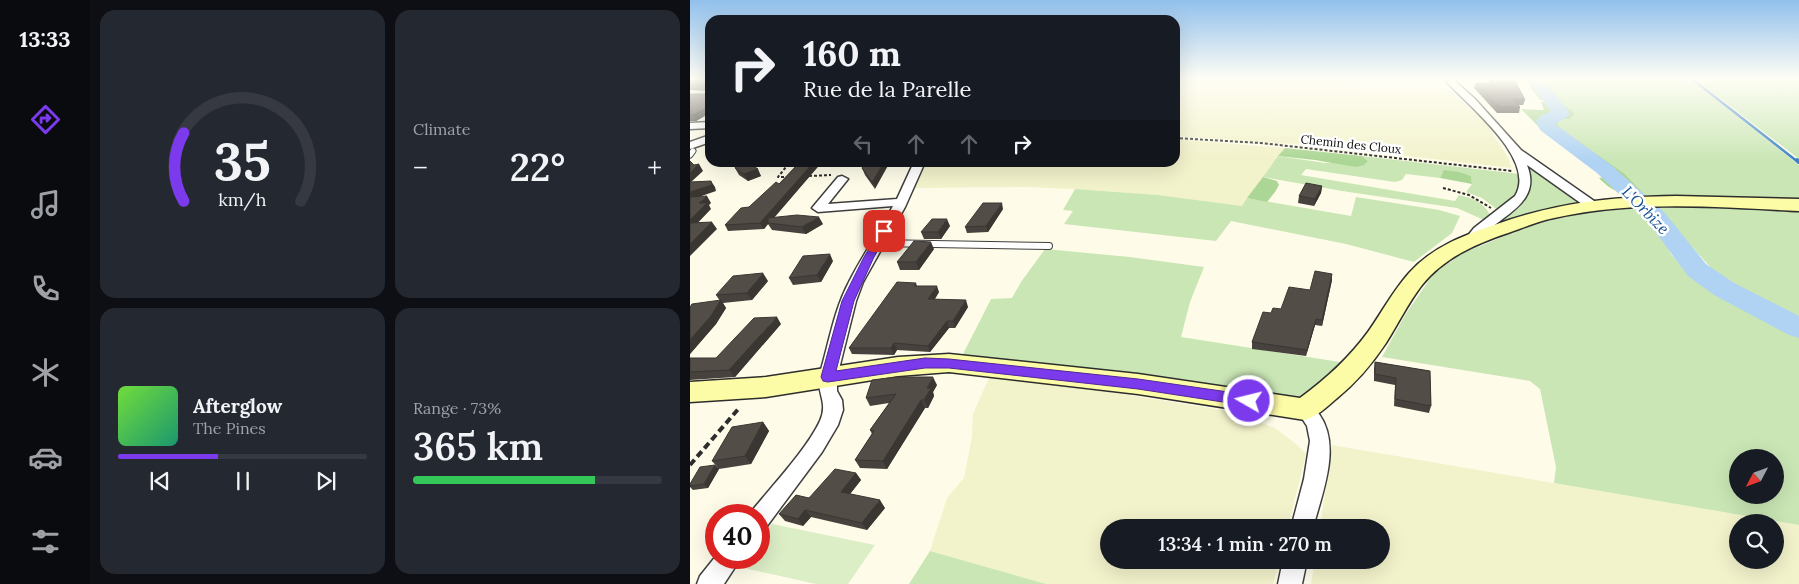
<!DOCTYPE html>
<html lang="en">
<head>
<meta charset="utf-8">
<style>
	:root { --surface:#171b24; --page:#242831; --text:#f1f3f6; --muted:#9ea1a6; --line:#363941; --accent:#7c3aed }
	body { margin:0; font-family:Lora,serif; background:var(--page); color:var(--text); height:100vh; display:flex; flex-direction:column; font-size:19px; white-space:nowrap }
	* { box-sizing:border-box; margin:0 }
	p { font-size:16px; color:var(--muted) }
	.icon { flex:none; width:28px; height:28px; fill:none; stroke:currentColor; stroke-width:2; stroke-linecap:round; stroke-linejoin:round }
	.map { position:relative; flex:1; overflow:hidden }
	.side { display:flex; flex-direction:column; gap:10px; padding:10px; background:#0d0f14; width:600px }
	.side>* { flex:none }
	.hud { position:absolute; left:15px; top:15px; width:475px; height:152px; border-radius:15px; box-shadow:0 5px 20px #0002; background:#171b24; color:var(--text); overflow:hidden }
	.needle { width:32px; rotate:229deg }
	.fabs { position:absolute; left:1039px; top:449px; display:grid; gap:10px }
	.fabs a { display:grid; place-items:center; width:55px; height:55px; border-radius:50%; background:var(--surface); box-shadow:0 5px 20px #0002; font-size:25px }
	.speed { position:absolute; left:15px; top:504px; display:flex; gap:10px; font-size:25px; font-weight:700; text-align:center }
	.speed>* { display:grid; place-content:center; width:65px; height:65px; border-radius:50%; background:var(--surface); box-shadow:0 5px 20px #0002; line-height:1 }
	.speed .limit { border:8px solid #d22; background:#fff; color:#111 }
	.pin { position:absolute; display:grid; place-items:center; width:42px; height:42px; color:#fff; margin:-21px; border-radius:10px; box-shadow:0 2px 8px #0006 }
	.me { position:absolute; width:55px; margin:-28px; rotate:278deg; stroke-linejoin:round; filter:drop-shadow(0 0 4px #0008) }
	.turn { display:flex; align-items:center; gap:18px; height:105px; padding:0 15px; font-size:22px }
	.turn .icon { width:65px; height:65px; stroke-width:2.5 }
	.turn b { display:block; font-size:35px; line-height:42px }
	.lanes { display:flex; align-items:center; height:48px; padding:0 15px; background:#0003; justify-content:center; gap:25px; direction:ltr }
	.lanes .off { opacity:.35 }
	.big { font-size:38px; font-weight:600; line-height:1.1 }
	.side .widget { flex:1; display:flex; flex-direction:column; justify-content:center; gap:8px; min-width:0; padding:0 18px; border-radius:15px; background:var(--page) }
	.side .dial { align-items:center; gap:0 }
	.dial svg { height:130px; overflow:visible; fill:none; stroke:var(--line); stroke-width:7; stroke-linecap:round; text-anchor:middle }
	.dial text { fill:var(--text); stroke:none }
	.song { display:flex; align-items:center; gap:15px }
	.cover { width:60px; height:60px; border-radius:8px; background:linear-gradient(135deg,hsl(100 70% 55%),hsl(160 70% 35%)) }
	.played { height:5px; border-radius:2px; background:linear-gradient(90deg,var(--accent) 40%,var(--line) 40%) }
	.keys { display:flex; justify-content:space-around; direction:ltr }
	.heat { display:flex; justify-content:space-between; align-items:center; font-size:28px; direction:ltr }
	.charge { height:8px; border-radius:4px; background:linear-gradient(90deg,#34c759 73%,var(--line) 0) }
	.side .tiles { flex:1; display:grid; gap:10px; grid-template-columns:repeat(2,1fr) }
	.trip { position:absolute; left:410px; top:519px; width:290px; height:50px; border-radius:25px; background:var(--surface); box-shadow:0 5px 20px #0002; font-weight:600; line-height:50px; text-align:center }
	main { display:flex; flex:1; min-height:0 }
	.tabs { display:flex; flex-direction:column; width:90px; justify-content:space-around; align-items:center; background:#090b0e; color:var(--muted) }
	.tabs .icon { width:35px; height:35px }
	.tabs .selected { color:var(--accent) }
	.tabs b { font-size:22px; color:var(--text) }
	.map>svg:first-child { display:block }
</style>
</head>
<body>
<main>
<nav class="tabs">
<b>13:33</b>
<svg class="icon selected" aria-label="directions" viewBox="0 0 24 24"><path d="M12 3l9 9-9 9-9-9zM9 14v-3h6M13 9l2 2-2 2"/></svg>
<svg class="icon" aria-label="music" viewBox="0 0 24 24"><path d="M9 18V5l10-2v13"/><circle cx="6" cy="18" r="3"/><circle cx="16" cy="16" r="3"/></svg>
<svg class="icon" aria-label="phone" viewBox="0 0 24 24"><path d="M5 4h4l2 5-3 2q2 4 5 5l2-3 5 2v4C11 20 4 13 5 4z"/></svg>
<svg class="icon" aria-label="climate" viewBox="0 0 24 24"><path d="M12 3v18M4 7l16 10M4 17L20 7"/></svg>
<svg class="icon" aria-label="car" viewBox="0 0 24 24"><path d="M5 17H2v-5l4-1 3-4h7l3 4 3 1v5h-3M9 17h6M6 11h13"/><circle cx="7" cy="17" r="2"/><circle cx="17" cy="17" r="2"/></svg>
<svg class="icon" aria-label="filters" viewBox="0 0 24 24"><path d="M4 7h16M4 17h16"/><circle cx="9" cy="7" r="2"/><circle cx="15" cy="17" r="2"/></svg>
</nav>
<section class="side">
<div class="tiles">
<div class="widget dial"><svg viewBox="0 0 100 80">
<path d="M14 69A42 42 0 1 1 86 69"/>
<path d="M14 69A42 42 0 0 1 14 27" stroke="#7c3aed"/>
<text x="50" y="56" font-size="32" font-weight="700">35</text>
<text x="50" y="72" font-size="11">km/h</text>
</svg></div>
<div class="widget"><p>Climate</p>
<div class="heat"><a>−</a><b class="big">22°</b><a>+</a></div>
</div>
<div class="widget">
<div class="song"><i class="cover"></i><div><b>Afterglow</b><p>The Pines</p></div></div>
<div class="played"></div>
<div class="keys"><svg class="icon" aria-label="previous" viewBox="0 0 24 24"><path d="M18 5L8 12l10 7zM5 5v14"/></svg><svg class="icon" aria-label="pause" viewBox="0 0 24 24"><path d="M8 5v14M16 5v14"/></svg><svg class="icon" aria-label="next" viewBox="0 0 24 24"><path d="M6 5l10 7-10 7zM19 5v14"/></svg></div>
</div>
<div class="widget"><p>Range · 73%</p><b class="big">365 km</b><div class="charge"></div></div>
</div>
</section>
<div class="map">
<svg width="1109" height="584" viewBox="0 0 1109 584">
	<rect width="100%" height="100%" fill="#fefce9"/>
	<!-- farmland -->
	<path fill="#f2f2cb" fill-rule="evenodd" d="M485,79H663L670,90L758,89L796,123L819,159L821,168L631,146L485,136Z
		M485,139L595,148L552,206L468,195L385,189L336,187L222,188L236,163L485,162Z
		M301,373L538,411L585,428L606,444L616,454L598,527L419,528V560H590L583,584H356L240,551L257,498L274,478L282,437L283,414Z
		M642,445L1109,525V584H621L625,560H691V528L630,527ZM1048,522H1085V560H1048Z"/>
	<!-- green -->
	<path fill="#cae6b5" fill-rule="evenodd" d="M847,79H1000L1109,165V201L1040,197L956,196L935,174L874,131L867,124V120L879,119L880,109L865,102L866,101Z
		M1005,79H1109V159Z
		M588,156L635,163L678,161L672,156L830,174C832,191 820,201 809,211L792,198L776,192L782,184L781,176L754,171L750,178L716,174L712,180L705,182L616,169L611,175L765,201L769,195C782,198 793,201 800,215L794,220L767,208L652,191L573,177Z
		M834,160L887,197V201L883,204L836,214L808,224C831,203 847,193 834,160Z
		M385,189L468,195L552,206L557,198L661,216L666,197L749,210L770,216L762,233L724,262L656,244L541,221L526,241L374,224L383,211L373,210Z
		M920,207H947L969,232L981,254L1002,277L1027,295L1109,337V525L864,483L866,467L850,389L840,381L692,357L715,315L744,273L773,253L844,224ZM1048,458H1085V495H1048Z
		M966,207L1109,209V321L1047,288L1022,269Z
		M355,249L440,257L514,267L500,302L491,337L656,363L611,402L272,356L301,299L322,298L331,282Z
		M240,551L356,584H219Z"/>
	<!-- forest -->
	<path fill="#acd695" d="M834,79H847L866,101L850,100Z
		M851,102C864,102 876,103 884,114L879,119L867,120V124L874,131L935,174L956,196C936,196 923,193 909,178L924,176L892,151L875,148L856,134L831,109L854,110Z
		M595,148L672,156L678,161L674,165L666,167L625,160L588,156Z
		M754,170L769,172L781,176L782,184L750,178Z
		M573,177L587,181L589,185L585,192L577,202L557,198Z"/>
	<!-- pitch -->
	<path fill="#dceec6" d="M82,524L185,545L158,584H126L45,566L53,558H69V539Z"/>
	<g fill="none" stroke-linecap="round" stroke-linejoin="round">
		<!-- stream-far1 -->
		<path stroke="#3981c8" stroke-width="2.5" d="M1002,79L1108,162"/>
		<!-- stream -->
		<path stroke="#3981c8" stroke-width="4" d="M1107,160L1109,162"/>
		<!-- river -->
		<path fill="#b0d3f3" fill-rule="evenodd" d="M836,79H852L880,113L877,117L865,124L921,165L974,212L1016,264L1044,283L1109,316V338L1099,335L1024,295L998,276L958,222L907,173L850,130L846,121L849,117L861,111Z"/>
		<!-- lane-far1 casing -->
		<g stroke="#3e3e3e" stroke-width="7">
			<path id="lane-far1" d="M0,155L3,151"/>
		</g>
		<!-- lane casing -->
		<g stroke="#3e3e3e" stroke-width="8">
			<path id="lane" d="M187,243L359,246"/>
		</g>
		<!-- street casing -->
		<g stroke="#3e3e3e" stroke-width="3">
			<path id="street" d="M754,79H763L785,99L831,150L907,203L909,206L907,209H899L837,165C853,205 808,215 788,241H778L776,238L784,228L825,196C848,159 776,104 754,79Z
				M20,122V128L0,129V123Z
				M20,135V142L0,149V142Z
				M224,162H235L215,207L173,282L166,301L147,377V391L152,400L153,410L148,425L132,452L77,526L69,529V515H60L61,512C82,486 117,449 130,421C139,401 125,392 130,373C139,343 144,310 159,282C172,256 189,232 203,206L128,212L122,208L148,177L152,176L158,179L138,204L207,199Z
				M615,402C622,404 625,408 629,414C652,446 632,493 623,528H601L614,479L620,441L617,426L606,409L608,404Z
				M26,556V558H51L34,584H7L10,576Z
				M593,560H617L612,584H588Z"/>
		</g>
		<!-- secondary casing -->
		<g stroke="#2d2d2d" stroke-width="3">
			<path id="secondary" d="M986,196L1109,199V211C1028,207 944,200 864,218C848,221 833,228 818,233C785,244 754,258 732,285C718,303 708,324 696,343C682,364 666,383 646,399C636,408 627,416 615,420L448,394L259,372L208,376L76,397L0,402V382L76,377L208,357L259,354L448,374L610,398C636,379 659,358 678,332C692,312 703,291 719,273C743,246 775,235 807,224C870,202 920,197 986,196Z"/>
		</g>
		<!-- path-far1 -->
		<path stroke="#2d2d2d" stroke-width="2" stroke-dasharray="3 2" stroke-linecap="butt" d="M485,138L571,143L822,171
			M119,176L141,175
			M99,177H88L100,162
			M753,188L779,195L801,208"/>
		<!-- path -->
		<path stroke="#2d2d2d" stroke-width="4" stroke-dasharray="7 4" stroke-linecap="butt" d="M0,465L50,407"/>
		<!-- lane-far1 -->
		<use href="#lane-far1" stroke="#fff" stroke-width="5"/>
		<!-- lane -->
		<use href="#lane" stroke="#fff" stroke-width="6"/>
		<!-- street -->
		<use href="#street" fill="#fff" fill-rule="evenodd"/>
		<!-- secondary -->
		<use href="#secondary" fill="#fcfba6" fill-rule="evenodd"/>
	</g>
	<!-- wall -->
	<path fill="#47423d" d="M0,79H20V113L6,121H0V94H17L19,92V91L0,90Z
		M799,79H824L835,100L833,105H828L830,107L829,113H807L784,88L786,83H799Z
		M48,162H67L65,168L71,176L58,181L49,175L45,168Z
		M110,162H132L84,218L133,224L116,234L82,230L78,224L74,229L38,231L35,225L89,184Z
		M176,162L185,189L175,175L172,168Z
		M632,186L631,193L624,206L608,203L609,196Z
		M313,209L298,232L277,233L275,227Z
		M260,226L251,239H234L231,232Z
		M244,249L229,270H210L207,262Z
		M143,261L131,282L103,285L99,278Z
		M642,280L632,326L625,325L616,356L562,349V342L591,309L620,290Z
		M78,281L62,300L33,303L36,308L26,324L0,354V307L30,301L26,295Z
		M226,283L227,286L249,292L245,299L278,307L265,328H259L240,352L207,350L204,355L162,354L159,348Z
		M91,324L45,377L0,380V358H26Z
		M685,362L740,371L741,406L739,413L704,406L705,385L684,381V369Z
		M247,385L243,392L244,396L238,408H235L197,469L170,468L165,460L182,434L180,430L199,403L180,406L176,398Z
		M73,422L79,431L61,464L29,469L22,461Z
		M25,465L29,469L18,488L3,490L0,487V484Z
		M166,473L171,480L160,494L195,508L177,530L121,517L113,526L95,521L89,514Z"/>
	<!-- shaded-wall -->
	<path fill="#3a3632" d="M20,106V113L6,121L3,115Z
		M61,162H67L64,171L68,169L71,176L58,181L54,174Z
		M124,162H132L79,223H78V224L74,229L70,223Z
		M194,162H200L185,189L182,182Z
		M9,164L13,171L0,183V173Z
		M21,181L25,187L26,191L0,200V192Z
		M632,186L631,193L624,206L625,199Z
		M17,196L21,203L19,205L21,209L1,230L0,229V220L9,203Z
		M312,203L313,209L298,232L296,226Z
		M129,217L133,224L116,234L112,227Z
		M257,219L260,226L251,239L248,232Z
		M22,222L27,229L0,256V244Z
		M241,242L244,249L229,270L226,262Z
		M140,254L143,261L131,282L127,275Z
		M73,273L78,281L62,300L57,293Z
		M642,274V280L632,326V320Z
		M247,286L249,292L240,306L238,299Z
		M31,300L36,308L26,324L0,354V340Z
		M276,300L278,307L265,328L263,321Z
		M87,317L91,324L45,377L39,370Z
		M626,319L625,325L616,356L617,350Z
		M257,321L259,328L240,352L238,346Z
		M204,343L207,350L204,355L201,348Z
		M243,377L247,385L243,392L244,396L238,408L234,400L237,388Z
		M231,400L235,408L197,469L193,461Z
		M73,422L79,431L61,464L55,456Z
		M25,465L29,469L18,488L14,484Z
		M166,473L171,480L156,499L151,492Z
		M190,500L195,508L177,530L172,523Z
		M115,510L121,517L113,526L108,519Z"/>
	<!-- building -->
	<path fill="#534d47" stroke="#3a3632" d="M0,79H20V106L3,115H0V94H17L19,92L18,85H0Z
		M801,79H824L835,100L822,99L830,107H809L786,83L802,84Z
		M0,161L4,165L9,164L0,173Z
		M48,162H61L60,164L68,169L54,174L45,168Z
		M110,162H124L70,223L35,225L51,208L59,207L86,182L89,184Z
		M176,162H194L182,182L172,168Z
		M21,181L22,185L0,192V182Z
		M616,183L632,186L625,199L609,196Z
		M17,196L9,203H17L0,220V197Z
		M293,203H312L296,226L275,227Z
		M107,215L129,217L112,227L78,223V218Z
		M242,219H257L248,232H231Z
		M22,222L0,244V223Z
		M224,241L241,242L226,262H207Z
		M140,254L127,275L99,278L113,256Z
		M625,271L642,274L632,320L626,319L617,350L562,342L573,312L581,313L583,308L591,309L599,287L620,290Z
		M73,273L57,293L26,295L43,276Z
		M207,282L226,283L224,286H247L238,299L276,300L263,321H257L238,346L204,343L201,348H159Z
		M31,300L21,316L0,340V307L2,304Z
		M87,317L39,370L0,372V358H26L64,318Z
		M685,362L740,371L741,406L705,399L706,378L685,374Z
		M207,377H243L237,388H241L234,400H231L193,461L165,460L184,431L180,430L206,394L176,398L182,380Z
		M73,422L55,456L22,461L42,427Z
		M25,465L14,484L0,486V484L10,467Z
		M145,469L166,473L151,492L190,500L172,523L115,510L108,519L89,514L106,495L119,498Z"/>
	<!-- sky -->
	<linearGradient id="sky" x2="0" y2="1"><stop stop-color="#91c0ec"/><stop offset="0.49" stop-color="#fffef5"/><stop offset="1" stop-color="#fffef5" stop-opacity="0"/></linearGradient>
	<rect width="1109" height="161" fill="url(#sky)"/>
	<!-- route -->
	<path fill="#7c3aed" stroke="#51269a" d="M194,228L199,231L184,257L164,301L146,371L235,358L259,359L448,379L559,395L564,397L566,401L564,404L559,406L448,389L259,368H235L138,382L133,381L131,377L152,301L174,257L191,229Z"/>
	<g text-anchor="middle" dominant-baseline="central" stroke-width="5" stroke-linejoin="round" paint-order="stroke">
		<!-- far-street labels -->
		<g font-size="12" fill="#0b0b0b" stroke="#fff">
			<text transform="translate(661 144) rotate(6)">Chemin des Cloux</text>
		</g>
		<!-- water labels -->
		<g font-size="16" font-style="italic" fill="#195497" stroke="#fff">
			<text transform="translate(956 210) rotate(46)">L'Orbize</text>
		</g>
	</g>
</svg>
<div class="fabs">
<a><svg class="needle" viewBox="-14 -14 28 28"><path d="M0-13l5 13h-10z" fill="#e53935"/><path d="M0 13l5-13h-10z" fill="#9ea1a6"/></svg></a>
<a><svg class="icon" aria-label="search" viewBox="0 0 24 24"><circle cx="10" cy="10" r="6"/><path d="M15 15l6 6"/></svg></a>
</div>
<div class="speed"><div class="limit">40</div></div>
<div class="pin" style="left:194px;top:231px;background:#d93025"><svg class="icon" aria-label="arrive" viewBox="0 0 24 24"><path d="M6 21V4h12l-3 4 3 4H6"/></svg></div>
<svg class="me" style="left:559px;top:401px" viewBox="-20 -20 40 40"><circle r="17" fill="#7c3aed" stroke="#fff" stroke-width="3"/><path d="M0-11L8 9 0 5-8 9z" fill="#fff"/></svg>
<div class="trip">13:34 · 1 min · 270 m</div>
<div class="hud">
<div class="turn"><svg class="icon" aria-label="right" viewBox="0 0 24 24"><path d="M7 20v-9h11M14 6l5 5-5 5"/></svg><div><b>160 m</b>Rue de la Parelle</div></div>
<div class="lanes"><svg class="icon off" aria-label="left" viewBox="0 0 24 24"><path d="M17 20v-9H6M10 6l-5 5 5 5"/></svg><svg class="icon off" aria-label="ahead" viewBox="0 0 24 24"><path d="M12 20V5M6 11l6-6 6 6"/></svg><svg class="icon off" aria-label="ahead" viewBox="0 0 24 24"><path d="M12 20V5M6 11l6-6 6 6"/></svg><svg class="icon" aria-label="right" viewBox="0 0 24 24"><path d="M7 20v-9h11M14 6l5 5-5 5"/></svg></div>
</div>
</div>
</main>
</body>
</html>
